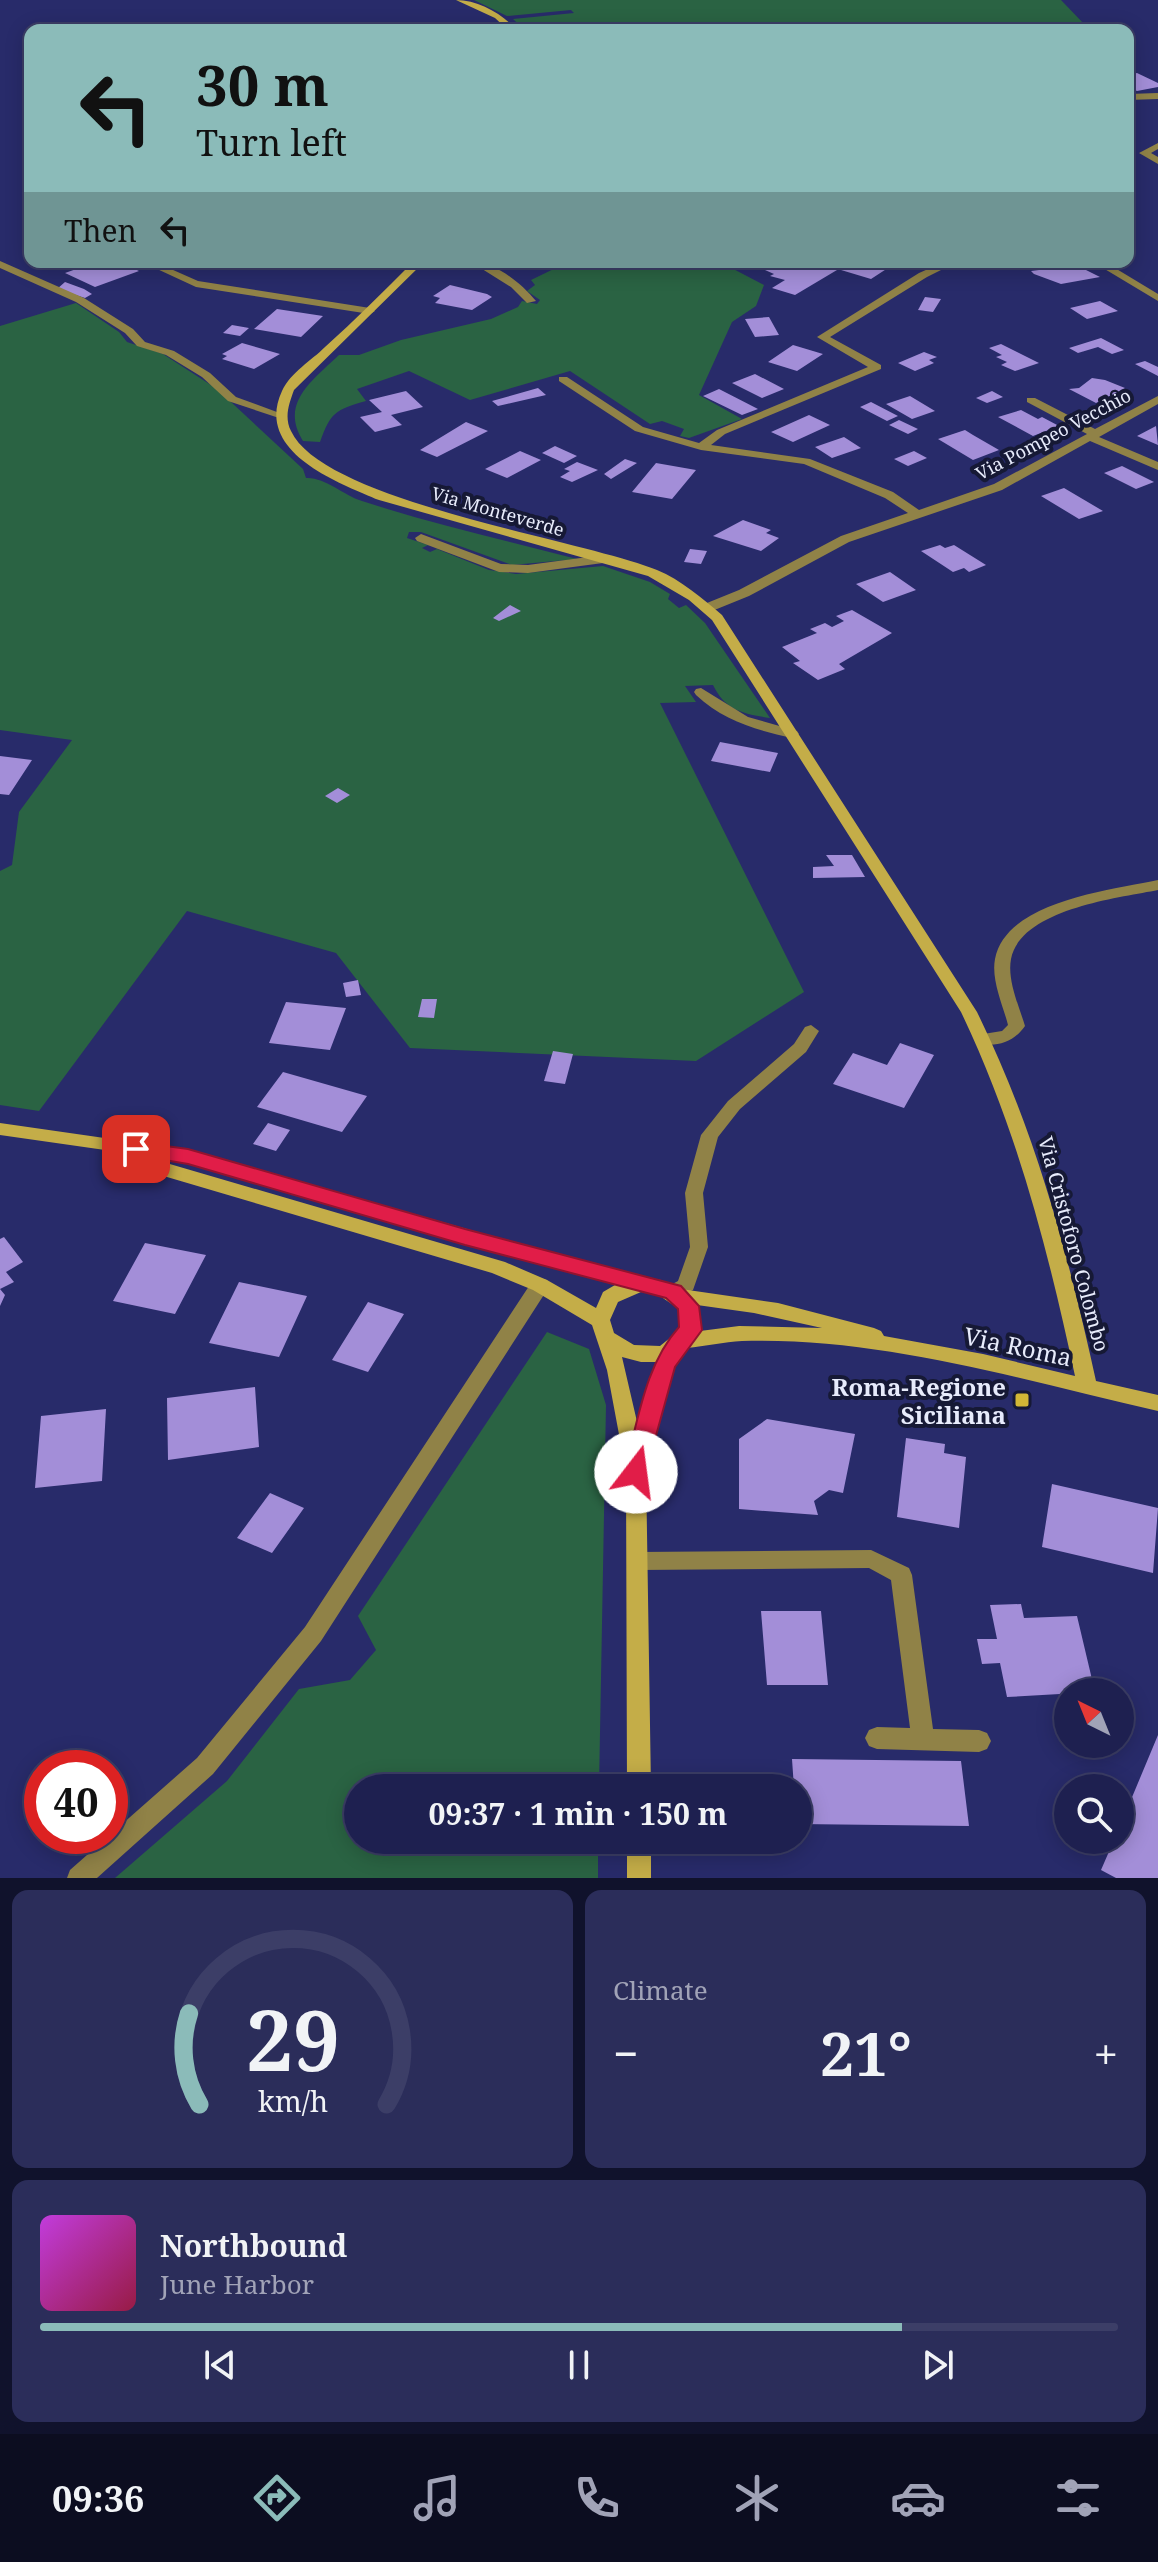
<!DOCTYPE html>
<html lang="en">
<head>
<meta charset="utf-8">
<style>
	:root { --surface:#1e2050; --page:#2b2d5a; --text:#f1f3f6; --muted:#a1a3b7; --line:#3c3e67; --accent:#8bbbb9 }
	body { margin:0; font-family:"Noto Serif",serif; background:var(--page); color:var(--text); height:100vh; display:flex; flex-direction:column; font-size:30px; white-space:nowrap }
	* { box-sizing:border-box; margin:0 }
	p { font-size:26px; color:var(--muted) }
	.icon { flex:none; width:44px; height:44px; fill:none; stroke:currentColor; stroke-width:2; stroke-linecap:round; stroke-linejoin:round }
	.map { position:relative; height:1878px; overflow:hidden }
	.details { display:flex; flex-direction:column; gap:12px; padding:12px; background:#10122c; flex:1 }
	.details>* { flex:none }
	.top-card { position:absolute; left:24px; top:24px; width:1110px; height:244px; border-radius:16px; box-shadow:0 4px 20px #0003,0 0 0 2px var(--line); background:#8bbbb9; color:#111; overflow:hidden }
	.needle { width:52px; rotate:317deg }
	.buttons { position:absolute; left:1054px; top:1678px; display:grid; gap:16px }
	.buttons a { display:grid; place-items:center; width:80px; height:80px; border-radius:50%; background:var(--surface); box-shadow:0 4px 20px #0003,0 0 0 2px var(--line); font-size:40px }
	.speed { position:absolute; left:24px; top:1750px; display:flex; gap:16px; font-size:40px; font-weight:700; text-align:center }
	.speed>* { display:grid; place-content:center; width:104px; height:104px; border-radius:50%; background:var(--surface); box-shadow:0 4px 20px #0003,0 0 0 2px var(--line); line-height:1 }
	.speed .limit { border:12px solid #d22; background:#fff; color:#111 }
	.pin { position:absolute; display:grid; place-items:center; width:68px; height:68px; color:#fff; margin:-34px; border-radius:16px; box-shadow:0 4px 12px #0006 }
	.me { position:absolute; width:88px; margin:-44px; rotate:15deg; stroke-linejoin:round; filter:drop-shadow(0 0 6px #0008) }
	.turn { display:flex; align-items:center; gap:28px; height:168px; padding:0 40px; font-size:36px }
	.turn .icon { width:104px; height:104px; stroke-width:2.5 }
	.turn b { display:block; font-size:56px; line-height:68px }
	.then { display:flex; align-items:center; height:76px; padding:0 40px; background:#0003; gap:16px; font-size:30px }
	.big { font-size:60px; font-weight:700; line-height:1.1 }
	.details .widget { flex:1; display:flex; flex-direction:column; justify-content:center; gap:12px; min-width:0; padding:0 28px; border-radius:16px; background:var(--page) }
	.details .dial { align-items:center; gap:0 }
	.dial svg { height:208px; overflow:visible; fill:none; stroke:var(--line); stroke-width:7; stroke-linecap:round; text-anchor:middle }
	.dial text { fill:var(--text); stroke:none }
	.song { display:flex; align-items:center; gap:24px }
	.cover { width:96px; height:96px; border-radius:12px; background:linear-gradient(135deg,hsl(290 70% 55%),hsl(340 70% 35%)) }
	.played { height:8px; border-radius:4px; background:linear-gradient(90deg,var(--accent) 80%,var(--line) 80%) }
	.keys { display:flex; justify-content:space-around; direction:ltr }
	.heat { display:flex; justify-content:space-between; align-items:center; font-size:44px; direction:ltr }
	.details .tiles { flex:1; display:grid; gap:12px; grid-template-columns:1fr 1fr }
	.widget:last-child { grid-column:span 2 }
	.trip { position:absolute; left:344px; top:1774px; width:468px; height:80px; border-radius:40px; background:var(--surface); box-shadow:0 4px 20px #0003,0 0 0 2px var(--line); font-weight:700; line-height:80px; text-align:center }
	.tab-bar { display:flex; height:128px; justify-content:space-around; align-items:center; background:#0c0d20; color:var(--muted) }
	.tab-bar .icon { width:56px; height:56px }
	.tab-bar .on { color:var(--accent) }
	.tab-bar b { font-size:36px; color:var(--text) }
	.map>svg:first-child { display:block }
</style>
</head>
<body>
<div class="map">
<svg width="1158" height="1878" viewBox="0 0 1158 1878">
	<rect width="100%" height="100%" fill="#282b6a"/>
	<!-- green -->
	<path fill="#2a6343" d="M474,0H1061L1084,24L1070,30H525L513,19L574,13L571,10L507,16Z
		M568,262H720L764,285L756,306L732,322L699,395L742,419L689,438L680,436L684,429L662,421L650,424L570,371L470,400L409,371L357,389L366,401C335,410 331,412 320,442L303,441C279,403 313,380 339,355H359L401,340L491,319L518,307L522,301L537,304L540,300L527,291L535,285L531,280Z
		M76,303L119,332L127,342L163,354L217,389L303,469L306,478C325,477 343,495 362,501C432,524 505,540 577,559L512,565L421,532H409L407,538L428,545L422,548L430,552L437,549L489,570L516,574L603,566L650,582L670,594L668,599L679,608L686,605L705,623L770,718C743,714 725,710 713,685L685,686L696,702L660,703L804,992L696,1061L410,1048L336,953L187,911L39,1111L0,1105V871L12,865L19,812L72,740L0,730V326Z
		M547,1332L589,1349L606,1405L599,1788H358V1840H598V1878H115L227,1781L299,1689L350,1680L376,1650L358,1616Z"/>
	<!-- building -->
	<path fill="#a38ed8" d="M1137,73L1158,83V87L1137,91L1128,87V75Z
		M96,262H120L139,271L95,287L65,273Z
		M759,262H812L837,270L795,295L772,288L785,280L770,276L774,274L765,270L771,268Z
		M854,262H877L891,266L871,279L841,270Z
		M1027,262H1076L1066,265L1070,269L1078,266L1100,277L1061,284L1034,274L1031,271L1039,270Z
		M65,282L84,289L92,294L85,298L57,289Z
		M450,285L487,294L492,297L472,310L435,303L440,298L433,296Z
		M925,297L941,299L933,312L918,310Z
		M1100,301L1118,311L1087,319L1070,308Z
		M277,309L323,316L301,337L254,329Z
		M769,317L779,335L755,337L745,319Z
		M232,325L249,328L240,336L223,333Z
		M1101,338L1124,350L1112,354L1098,347L1078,353L1069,348Z
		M242,343L280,354L254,369L222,359L227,356L222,354Z
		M1001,344L1039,363L1015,371L1001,365L1007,362L996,357L1002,355L989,348Z
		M793,345L823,354L797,371L768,362Z
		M924,352L937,357L929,360L934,363L915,371L898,363Z
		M1145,361L1158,367V376L1135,364Z
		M755,374L784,389L762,398L732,383Z
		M1092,378L1105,380L1125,388L1096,403L1069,389L1079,388Z
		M538,388L546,395L498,406L492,401Z
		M719,389L758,409L742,415L703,396Z
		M406,391L423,407L391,415L402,425L375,432L360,417L382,412L369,400Z
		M992,391L1003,397L987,403L976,398Z
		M910,396L935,411L912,419L886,404Z
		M871,402L898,416L887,421L860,407Z
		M1021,410L1038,419L1042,417L1059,426L1033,436L998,417Z
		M809,415L830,425L793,442L771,432Z
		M899,420L918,429L908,434L889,425Z
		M466,422L488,431L437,457L420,450Z
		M1156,426L1158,445L1137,436Z
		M965,430L973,435L999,450L973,460L938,439Z
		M844,437L861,448L832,458L815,447Z
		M555,446L577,456L564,463L542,453Z
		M520,451L541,460L507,478L485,469Z
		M914,451L927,458L908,466L894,459Z
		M625,459L637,463L611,479L604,474Z
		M577,462L598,470L572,482L560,477L570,471L564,469Z
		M656,463L696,470L672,499L632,492Z
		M1122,466L1154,482L1136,489L1104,473Z
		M1064,488L1103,511L1079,519L1041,496Z
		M743,520L771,530L766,533L779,538L761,551L713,536Z
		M940,545L945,548L954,545L986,565L969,572L964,568L953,572L921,551Z
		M690,549L707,551L701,564L684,562Z
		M890,572L916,590L883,602L856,584Z
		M510,605L521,611L499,621L493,618Z
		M852,610L892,633L839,664L845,669L818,680L793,663L800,661L782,647L817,633L810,629L825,623L832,627L844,621L836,616Z
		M720,742L778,753L770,772L711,761Z
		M0,756L32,760L9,795L0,794Z
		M338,788L350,795L337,803L325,796Z
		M826,855H852L865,877L813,878V867L834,866Z
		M358,980L361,995L346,997L343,983Z
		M422,999H437L434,1018L418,1017Z
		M286,1002L346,1008L330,1050L269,1043Z
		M900,1043L934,1055L904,1108L833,1084L853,1053L887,1065Z
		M553,1051L573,1054L565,1084L544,1081Z
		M283,1072L367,1096L342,1132L257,1107Z
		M268,1123L290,1130L276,1151L253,1144Z
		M4,1237L23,1262L6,1272L14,1282L0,1289L5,1295L0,1306V1239Z
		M145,1243L206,1255L175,1314L113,1301Z
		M239,1282L307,1296L279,1357L209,1343Z
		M368,1302L404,1314L368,1372L332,1360Z
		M255,1387L259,1447L168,1460L167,1398Z
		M106,1409L102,1481L35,1488L41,1416Z
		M767,1419L855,1434L843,1493L829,1490L814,1501L818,1515L739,1509V1439Z
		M906,1438L945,1444L944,1453L966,1457L959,1528L897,1517Z
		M1052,1484L1158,1508L1153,1573L1042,1547Z
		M270,1493L304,1508L272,1553L237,1538Z
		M1021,1604L1024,1618L1077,1616L1095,1692L1007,1697L1000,1663L982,1664L977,1639H997L990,1605Z
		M761,1611H821L828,1685H767Z
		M1158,1735V1878H1116L1101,1870L1114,1840H1120V1826Z
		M792,1759L961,1761L969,1826L798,1824V1788H794Z"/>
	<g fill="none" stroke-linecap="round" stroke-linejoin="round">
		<!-- lane -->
		<path fill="#908247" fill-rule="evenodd" d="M142,262H155L198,281L370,308L375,311L370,314L196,287Z
			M471,262C496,262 521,283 536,301L527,303L511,287Z
			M1158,880V890C1118,898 1021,909 1011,959C1007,980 1019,1006 1025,1026C1014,1042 996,1048 977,1043L975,1039L977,1035L1002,1031L1008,1025C1003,1005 991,980 995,959C1006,901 1111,890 1158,880Z"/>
		<!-- street -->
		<path fill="#908247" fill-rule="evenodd" d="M1158,93V99L1128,100V94Z
			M1158,143V149L1151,153L1158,157V164L1139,153Z
			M0,261L84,298L133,329L145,342L174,351L210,373L236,397L285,415L279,418L228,401L202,377L166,355L137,346L125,333L76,302L0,268Z
			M944,262H957L927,277L830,337L881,365V369L725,434L711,445L810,459L893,492L919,510L994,484L1087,434L1027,402V398H1035L1095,429L1158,396V404L1099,437L1158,462V470L1090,441L1002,490L849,542L749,596L712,611H702V605L739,590L841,536L908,513L885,498L804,464L701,450L635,431L559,381V377H567L643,427L699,443L717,430L868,367L817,337L919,273Z
			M1093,262H1105L1158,294V301Z
			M421,534L501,564L528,565L603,555L609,559L603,563L528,573L499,572L417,541L415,538Z
			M701,688L748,717L797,731L799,734L792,738C756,730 724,721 696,695L694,692L696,689Z
			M811,1025L819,1031L806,1052L740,1109L718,1137L703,1193L708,1247L693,1290L674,1299L667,1297L664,1292L667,1287L678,1281L690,1247L685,1193L701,1135L728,1101L794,1044L805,1027Z
			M540,1278L547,1280L550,1285L547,1290L321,1641L213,1774L97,1878H67L70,1870L197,1758L305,1627L533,1280Z
			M871,1550L909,1568L912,1575L933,1729L979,1730L987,1733L991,1741L987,1749L979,1752L877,1749L869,1746L865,1738L869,1730L877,1727L910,1728L891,1580L869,1568L638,1570L630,1568L627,1561L630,1554L638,1552Z"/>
		<!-- secondary -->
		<path fill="#c4ad48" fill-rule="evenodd" d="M456,0C479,0 502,14 517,30H508L495,18Z
			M413,262H424L294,390C289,404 284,417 291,431C324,502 581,539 657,570C681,580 702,598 722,615L977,1012C1035,1130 1068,1253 1096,1381L1158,1395V1411C1022,1380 883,1337 742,1341C724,1342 705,1346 687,1348L681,1353L674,1367L646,1469L651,1788H627L626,1472L607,1370L592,1325L533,1290L492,1273L106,1159L103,1154L105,1150L0,1135V1123L188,1150L640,1278L661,1280L681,1289L778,1303L874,1328L881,1331L884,1336L983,1354L1075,1376C1048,1250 1017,1129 961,1012L712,620L689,600L648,576L379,500C336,482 254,451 282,391C291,372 311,361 325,347C355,320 384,291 413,262ZM139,1155L188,1162L615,1285L603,1292L596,1308L547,1280L505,1262ZM641,1292L657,1294L679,1309L681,1329L660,1346L634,1345L614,1333L610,1320L618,1302ZM697,1305L754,1313L822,1328L739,1326L700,1331ZM622,1357L641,1362H657L638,1426Z
			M627,1840H651V1878H627Z"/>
	</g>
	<!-- route -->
	<path fill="#e11d48" stroke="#92132f" stroke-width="2" d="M136,1142L188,1149L465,1229L681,1286L699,1306L702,1330L675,1367L644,1479L636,1481L628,1479L624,1472C638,1423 644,1366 679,1327L678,1309L666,1298L465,1245L188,1164L129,1154L126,1149Z"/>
	<!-- markers -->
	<rect fill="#d2b736" stroke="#161935" stroke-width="3" x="1014" y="1392" width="16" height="16" rx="4"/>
	<g text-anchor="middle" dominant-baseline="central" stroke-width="8" stroke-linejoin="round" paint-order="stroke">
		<!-- far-street labels -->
		<g font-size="18" fill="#e7ebfb" stroke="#161935">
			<text transform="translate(1053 434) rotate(-28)">Via Pompeo Vecchio</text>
			<text transform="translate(498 511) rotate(16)">Via Monteverde</text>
		</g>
		<!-- street labels -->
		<g font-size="20" fill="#e7ebfb" stroke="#161935">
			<text transform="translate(1074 1244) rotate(75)">Via Cristoforo Colombo</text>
		</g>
		<!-- near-street labels -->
		<g font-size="24" fill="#e7ebfb" stroke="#161935">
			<text transform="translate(1018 1346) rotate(12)">Via Roma</text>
		</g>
		<!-- near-poi labels -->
		<g font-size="24" font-weight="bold" fill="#e7ebfb" stroke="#161935" text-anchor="end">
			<text x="1006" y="1386">Roma-Regione<tspan x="1006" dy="28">Siciliana</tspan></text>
		</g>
	</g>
</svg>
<div class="buttons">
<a><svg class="needle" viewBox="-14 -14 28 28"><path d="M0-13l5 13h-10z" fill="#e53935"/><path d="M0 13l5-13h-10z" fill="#a1a3b7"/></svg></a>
<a><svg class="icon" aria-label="search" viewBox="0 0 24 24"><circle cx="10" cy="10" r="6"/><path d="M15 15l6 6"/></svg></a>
</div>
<div class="speed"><div class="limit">40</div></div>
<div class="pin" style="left:136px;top:1149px;background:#d93025"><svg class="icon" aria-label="arrive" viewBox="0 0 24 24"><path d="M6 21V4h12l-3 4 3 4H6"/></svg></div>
<svg class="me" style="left:636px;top:1472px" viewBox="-20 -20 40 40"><circle r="19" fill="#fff"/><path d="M0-13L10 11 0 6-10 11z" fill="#e11d48"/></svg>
<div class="trip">09:37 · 1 min · 150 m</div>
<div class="top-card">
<div class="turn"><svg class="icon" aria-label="left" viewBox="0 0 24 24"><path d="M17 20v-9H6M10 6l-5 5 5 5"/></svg><div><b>30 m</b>Turn left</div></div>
<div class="then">Then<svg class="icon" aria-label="left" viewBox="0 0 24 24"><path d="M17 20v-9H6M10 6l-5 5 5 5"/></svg></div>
</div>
</div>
<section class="details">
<div class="tiles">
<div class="widget dial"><svg viewBox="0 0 100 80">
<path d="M14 69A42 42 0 1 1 86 69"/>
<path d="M14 69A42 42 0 0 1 10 34" stroke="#8bbbb9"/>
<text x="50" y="56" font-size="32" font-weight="700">29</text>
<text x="50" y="72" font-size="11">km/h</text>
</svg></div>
<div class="widget"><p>Climate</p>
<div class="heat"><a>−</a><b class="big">21°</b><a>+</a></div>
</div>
<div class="widget">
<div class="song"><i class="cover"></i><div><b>Northbound</b><p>June Harbor</p></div></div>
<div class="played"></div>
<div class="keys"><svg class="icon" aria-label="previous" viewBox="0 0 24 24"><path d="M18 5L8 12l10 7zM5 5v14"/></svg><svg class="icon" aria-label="pause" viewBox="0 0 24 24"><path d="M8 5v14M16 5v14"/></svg><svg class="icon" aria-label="next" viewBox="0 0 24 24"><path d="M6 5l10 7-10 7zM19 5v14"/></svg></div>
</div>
</div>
</section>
<nav class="tab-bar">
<b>09:36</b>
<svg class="icon on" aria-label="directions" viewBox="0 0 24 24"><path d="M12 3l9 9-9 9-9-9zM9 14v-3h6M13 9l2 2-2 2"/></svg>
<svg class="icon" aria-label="music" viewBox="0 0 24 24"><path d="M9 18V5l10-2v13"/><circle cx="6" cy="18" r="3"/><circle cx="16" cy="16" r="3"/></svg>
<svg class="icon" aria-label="phone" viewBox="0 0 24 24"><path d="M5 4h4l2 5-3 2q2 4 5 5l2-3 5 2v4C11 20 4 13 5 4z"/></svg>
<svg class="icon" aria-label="climate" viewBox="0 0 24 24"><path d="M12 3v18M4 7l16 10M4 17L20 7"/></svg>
<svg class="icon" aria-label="car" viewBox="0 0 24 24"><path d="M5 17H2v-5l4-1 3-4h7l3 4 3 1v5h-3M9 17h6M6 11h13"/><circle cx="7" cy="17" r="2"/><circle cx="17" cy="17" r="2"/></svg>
<svg class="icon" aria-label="filters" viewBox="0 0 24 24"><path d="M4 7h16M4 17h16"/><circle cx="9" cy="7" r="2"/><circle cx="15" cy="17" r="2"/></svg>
</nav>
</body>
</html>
